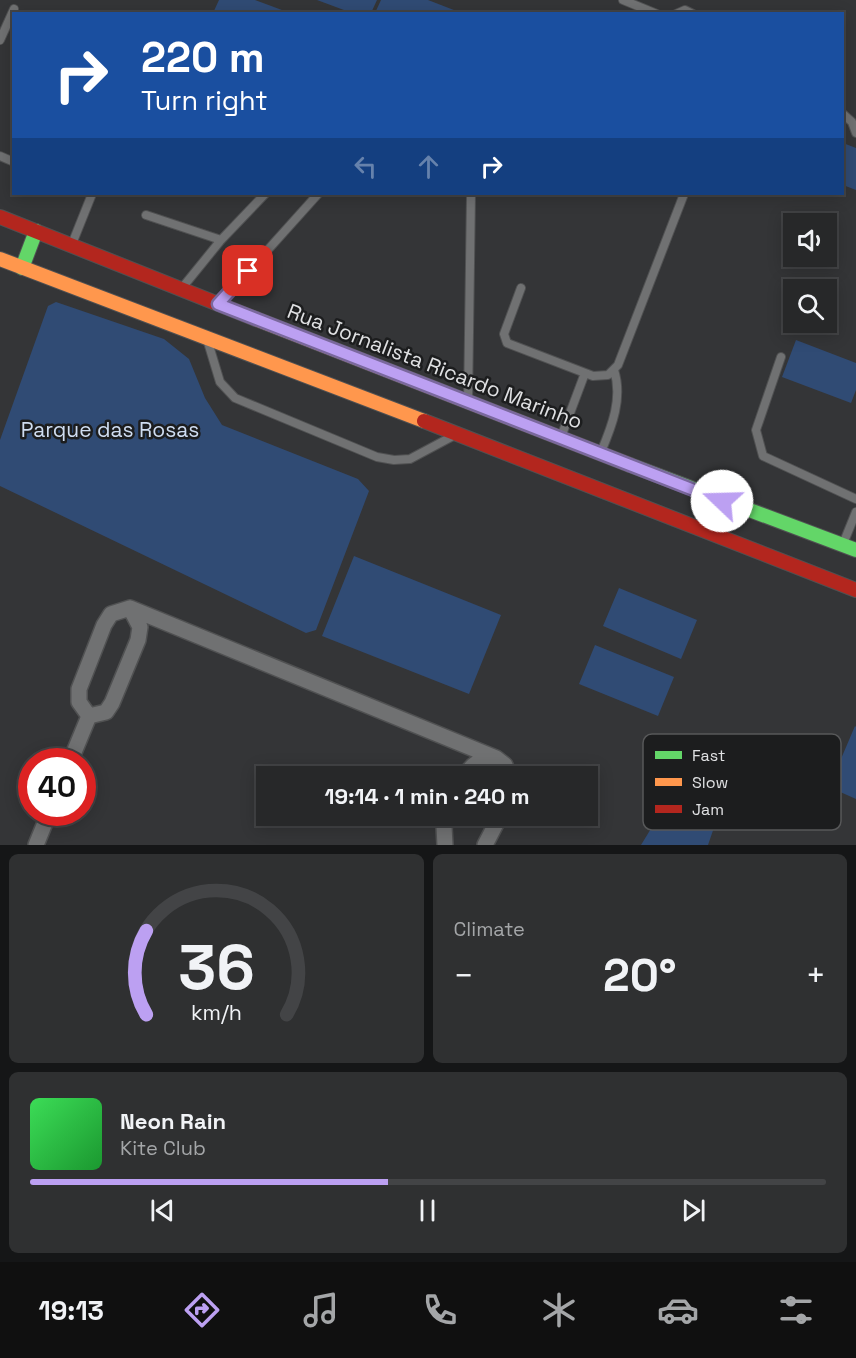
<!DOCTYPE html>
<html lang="en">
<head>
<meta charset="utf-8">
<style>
	:root { --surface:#272829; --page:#2f3031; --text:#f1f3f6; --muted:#a4a6a8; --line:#434446; --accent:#bca0f2 }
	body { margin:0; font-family:"Space Grotesk",sans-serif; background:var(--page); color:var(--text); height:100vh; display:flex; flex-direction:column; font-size:22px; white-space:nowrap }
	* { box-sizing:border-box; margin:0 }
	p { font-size:20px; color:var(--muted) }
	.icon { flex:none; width:33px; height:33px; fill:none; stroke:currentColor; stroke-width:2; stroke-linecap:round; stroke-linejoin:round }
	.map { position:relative; height:845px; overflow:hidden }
	.side { display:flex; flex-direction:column; gap:9px; padding:9px; background:#151617; flex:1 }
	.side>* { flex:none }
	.top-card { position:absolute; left:12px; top:12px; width:832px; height:183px; border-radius:0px; box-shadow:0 3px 15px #0003,0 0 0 2px var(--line); background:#1a4fa0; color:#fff; overflow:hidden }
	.buttons { position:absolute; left:783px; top:213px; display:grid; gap:12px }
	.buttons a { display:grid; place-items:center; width:54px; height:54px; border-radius:0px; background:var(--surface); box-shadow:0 3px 15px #0003,0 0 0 2px var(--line); font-size:30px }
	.speed { position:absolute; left:18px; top:748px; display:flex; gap:12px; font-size:30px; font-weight:700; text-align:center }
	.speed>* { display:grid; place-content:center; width:78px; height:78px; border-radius:50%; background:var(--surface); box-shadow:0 3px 15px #0003,0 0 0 2px var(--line); line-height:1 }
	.speed .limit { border:9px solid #d22; background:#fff; color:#111 }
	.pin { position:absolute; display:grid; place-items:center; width:51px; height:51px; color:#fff; margin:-26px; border-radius:12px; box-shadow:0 3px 9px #0006 }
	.me { position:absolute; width:66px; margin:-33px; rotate:291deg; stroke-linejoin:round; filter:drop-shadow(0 0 4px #0008) }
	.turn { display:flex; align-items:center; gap:21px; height:126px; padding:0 30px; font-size:27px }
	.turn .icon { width:78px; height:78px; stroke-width:2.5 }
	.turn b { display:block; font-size:42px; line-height:51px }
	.lanes { display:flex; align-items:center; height:57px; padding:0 30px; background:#0003; justify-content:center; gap:30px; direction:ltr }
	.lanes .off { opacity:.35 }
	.big { font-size:45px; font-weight:700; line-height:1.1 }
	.side .card { flex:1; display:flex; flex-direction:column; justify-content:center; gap:9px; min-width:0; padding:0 21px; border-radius:9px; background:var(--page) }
	.side .dial { align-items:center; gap:0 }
	.dial svg { height:156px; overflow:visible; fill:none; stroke:var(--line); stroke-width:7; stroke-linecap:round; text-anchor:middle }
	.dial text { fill:var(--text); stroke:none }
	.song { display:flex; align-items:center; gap:18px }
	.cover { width:72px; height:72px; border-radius:9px; background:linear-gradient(135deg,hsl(130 70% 55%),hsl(130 70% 35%)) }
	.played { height:6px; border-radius:3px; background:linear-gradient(90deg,var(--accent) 45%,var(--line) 45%) }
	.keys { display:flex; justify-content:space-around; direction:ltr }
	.heat { display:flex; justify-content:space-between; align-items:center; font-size:33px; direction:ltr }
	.side .tiles { flex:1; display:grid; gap:9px; grid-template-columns:1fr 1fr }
	.card:last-child { grid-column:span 2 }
	.trip { position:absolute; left:256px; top:766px; width:342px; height:60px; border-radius:0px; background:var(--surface); box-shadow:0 3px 15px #0003,0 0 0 2px var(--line); font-weight:700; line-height:60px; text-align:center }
	.tabs { display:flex; height:96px; justify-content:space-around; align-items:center; background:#101010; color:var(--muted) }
	.tabs .icon { width:42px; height:42px }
	.tabs .on { color:var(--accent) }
	.tabs b { font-size:27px; color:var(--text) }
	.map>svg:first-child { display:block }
</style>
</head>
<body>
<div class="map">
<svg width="856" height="845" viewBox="0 0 856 845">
	<rect width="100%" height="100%" fill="#343537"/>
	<!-- green -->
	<path fill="#304b74" d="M219,0H255L290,13H213Z
		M317,0H377L371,13H352Z
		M381,0H428L459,12L375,13Z
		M843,143L856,148V190L843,185Z
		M56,302L164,339L189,359L205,398L222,425L358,479L369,491L316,630L306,633L0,486V440L48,306Z
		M796,340L856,363V390L851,403L782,377Z
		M354,556L501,615L469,694L322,636Z
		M619,588L697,620L681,659L603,626Z
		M595,645L674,677L658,716L579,684Z
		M855,726L856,727V799L829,787Z
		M674,791L720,810L708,845H641Z"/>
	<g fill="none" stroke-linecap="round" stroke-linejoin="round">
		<!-- lane casing -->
		<g stroke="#505152" stroke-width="10">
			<path id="lane" d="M623,0L657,14
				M676,14L685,10L693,14
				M0,40L14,9
				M843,114L852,122L856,133
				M0,156L14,162
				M146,215L221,240
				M72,244L92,194
				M182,288L221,240L265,194
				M521,288L504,334L507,343L593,376L608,375L618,365L684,194
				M221,302L318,194
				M207,339L220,382L235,398L377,457L394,460L410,459L453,436
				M781,357L756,430L763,456L856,499
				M468,402L471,194
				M561,437L585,373
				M601,452C612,426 623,398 614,370
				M843,544L856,512"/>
		</g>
		<!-- street casing -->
		<g stroke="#505152" stroke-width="18">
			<path id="street" d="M130,608L140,627L138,640L112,703L106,712L89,716L79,702V689L104,625L111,614L130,608L496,758L505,765L509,777
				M70,762L89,716
				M464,777C472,764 480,758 496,758
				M36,845L49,813
				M445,845L444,827L449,816
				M485,845L500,816"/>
		</g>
		<!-- fast casing -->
		<g stroke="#505152" stroke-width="16">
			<path id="fast" d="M22,268L36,231
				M630,465L856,550"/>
		</g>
		<!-- slow casing -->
		<g stroke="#505152" stroke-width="16">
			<path id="slow" d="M0,259L424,421
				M256,319L630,465"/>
		</g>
		<!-- jam casing -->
		<g stroke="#505152" stroke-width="16">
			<path id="jam" d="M0,217L256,319
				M424,421L856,590"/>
		</g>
		<!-- lane -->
		<use href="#lane" stroke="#707172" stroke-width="8"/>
		<!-- street -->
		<use href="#street" stroke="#707172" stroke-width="15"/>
		<!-- fast -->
		<use href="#fast" stroke="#63d668" stroke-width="14"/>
		<!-- slow -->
		<use href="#slow" stroke="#ff974d" stroke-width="14"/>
		<!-- jam -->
		<use href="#jam" stroke="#b3261e" stroke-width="14"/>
	</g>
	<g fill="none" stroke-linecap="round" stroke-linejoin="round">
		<!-- route casing -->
		<g stroke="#7a689d" stroke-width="15">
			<path id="route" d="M248,271L218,304L722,501"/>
		</g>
		<!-- route -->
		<use href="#route" stroke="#bca0f2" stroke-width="10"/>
	</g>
	<g text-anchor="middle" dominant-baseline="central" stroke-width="5" stroke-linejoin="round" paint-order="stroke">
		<!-- street labels -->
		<g font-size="21" fill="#e0e1e3" stroke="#1c1d1e">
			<text transform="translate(435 366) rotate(21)">Rua Jornalista Ricardo Marinho</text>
		</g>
		<!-- park labels -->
		<g font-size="21" fill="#cfddf1" stroke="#1c1d1e">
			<text x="110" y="429">Parque das Rosas</text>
		</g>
	</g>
	<!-- legend -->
	<rect x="643" y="734" width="198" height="96" rx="9" fill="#1c1d1e" stroke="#575859" stroke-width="1.5"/>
	<rect x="655" y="751" width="27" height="8" fill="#63d668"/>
	<rect x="655" y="778" width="27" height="8" fill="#ff974d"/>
	<rect x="655" y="805" width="27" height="8" fill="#b3261e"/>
	<g font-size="16" fill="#e0e1e3">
		<text x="692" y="761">Fast</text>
		<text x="692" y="788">Slow</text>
		<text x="692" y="815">Jam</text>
	</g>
</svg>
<div class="buttons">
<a><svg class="icon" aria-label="sound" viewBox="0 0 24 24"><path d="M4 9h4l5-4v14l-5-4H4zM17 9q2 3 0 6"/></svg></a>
<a><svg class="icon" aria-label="search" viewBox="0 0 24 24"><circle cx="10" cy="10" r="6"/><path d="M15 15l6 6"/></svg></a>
</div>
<div class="speed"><div class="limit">40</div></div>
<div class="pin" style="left:248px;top:271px;background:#d93025"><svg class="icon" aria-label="arrive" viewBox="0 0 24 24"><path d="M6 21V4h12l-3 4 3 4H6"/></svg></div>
<svg class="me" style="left:722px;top:501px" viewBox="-20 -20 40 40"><circle r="19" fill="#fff"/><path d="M0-13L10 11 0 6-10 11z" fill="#bca0f2"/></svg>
<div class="trip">19:14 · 1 min · 240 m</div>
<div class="top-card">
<div class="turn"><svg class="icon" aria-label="right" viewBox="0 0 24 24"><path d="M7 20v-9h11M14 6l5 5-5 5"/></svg><div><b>220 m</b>Turn right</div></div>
<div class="lanes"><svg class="icon off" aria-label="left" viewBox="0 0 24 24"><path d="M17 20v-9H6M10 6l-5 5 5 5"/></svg><svg class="icon off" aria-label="ahead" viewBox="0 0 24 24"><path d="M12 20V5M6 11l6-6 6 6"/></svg><svg class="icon" aria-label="right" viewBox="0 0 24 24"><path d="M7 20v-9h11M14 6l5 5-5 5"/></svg></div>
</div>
</div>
<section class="side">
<div class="tiles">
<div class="card dial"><svg viewBox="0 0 100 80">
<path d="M14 69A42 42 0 1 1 86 69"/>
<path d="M14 69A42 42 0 0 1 14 26" stroke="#bca0f2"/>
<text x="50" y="56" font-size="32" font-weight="700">36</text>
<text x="50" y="72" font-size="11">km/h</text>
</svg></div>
<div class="card"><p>Climate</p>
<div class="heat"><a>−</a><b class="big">20°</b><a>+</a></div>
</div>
<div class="card">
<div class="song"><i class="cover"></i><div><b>Neon Rain</b><p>Kite Club</p></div></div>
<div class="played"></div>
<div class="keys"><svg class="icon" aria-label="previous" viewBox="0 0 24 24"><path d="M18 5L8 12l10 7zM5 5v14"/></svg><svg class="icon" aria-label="pause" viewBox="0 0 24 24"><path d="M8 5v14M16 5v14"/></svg><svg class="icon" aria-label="next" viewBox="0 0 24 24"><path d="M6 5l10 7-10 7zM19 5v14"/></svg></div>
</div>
</div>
</section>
<nav class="tabs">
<b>19:13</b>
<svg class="icon on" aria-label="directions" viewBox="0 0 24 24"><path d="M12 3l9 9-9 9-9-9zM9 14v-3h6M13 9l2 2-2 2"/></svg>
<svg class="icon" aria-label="music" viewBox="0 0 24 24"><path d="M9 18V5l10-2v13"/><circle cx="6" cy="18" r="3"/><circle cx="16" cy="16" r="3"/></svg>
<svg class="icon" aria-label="phone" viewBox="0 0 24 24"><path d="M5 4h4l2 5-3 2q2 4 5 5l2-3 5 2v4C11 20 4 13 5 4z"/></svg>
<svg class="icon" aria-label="climate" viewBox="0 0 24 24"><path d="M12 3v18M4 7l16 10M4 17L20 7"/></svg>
<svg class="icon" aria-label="car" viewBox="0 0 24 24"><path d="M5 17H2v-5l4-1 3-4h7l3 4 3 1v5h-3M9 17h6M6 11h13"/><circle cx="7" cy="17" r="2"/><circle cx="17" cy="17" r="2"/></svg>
<svg class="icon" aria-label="filters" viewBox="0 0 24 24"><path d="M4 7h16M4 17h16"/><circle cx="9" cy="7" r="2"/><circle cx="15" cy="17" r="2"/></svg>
</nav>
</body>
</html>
